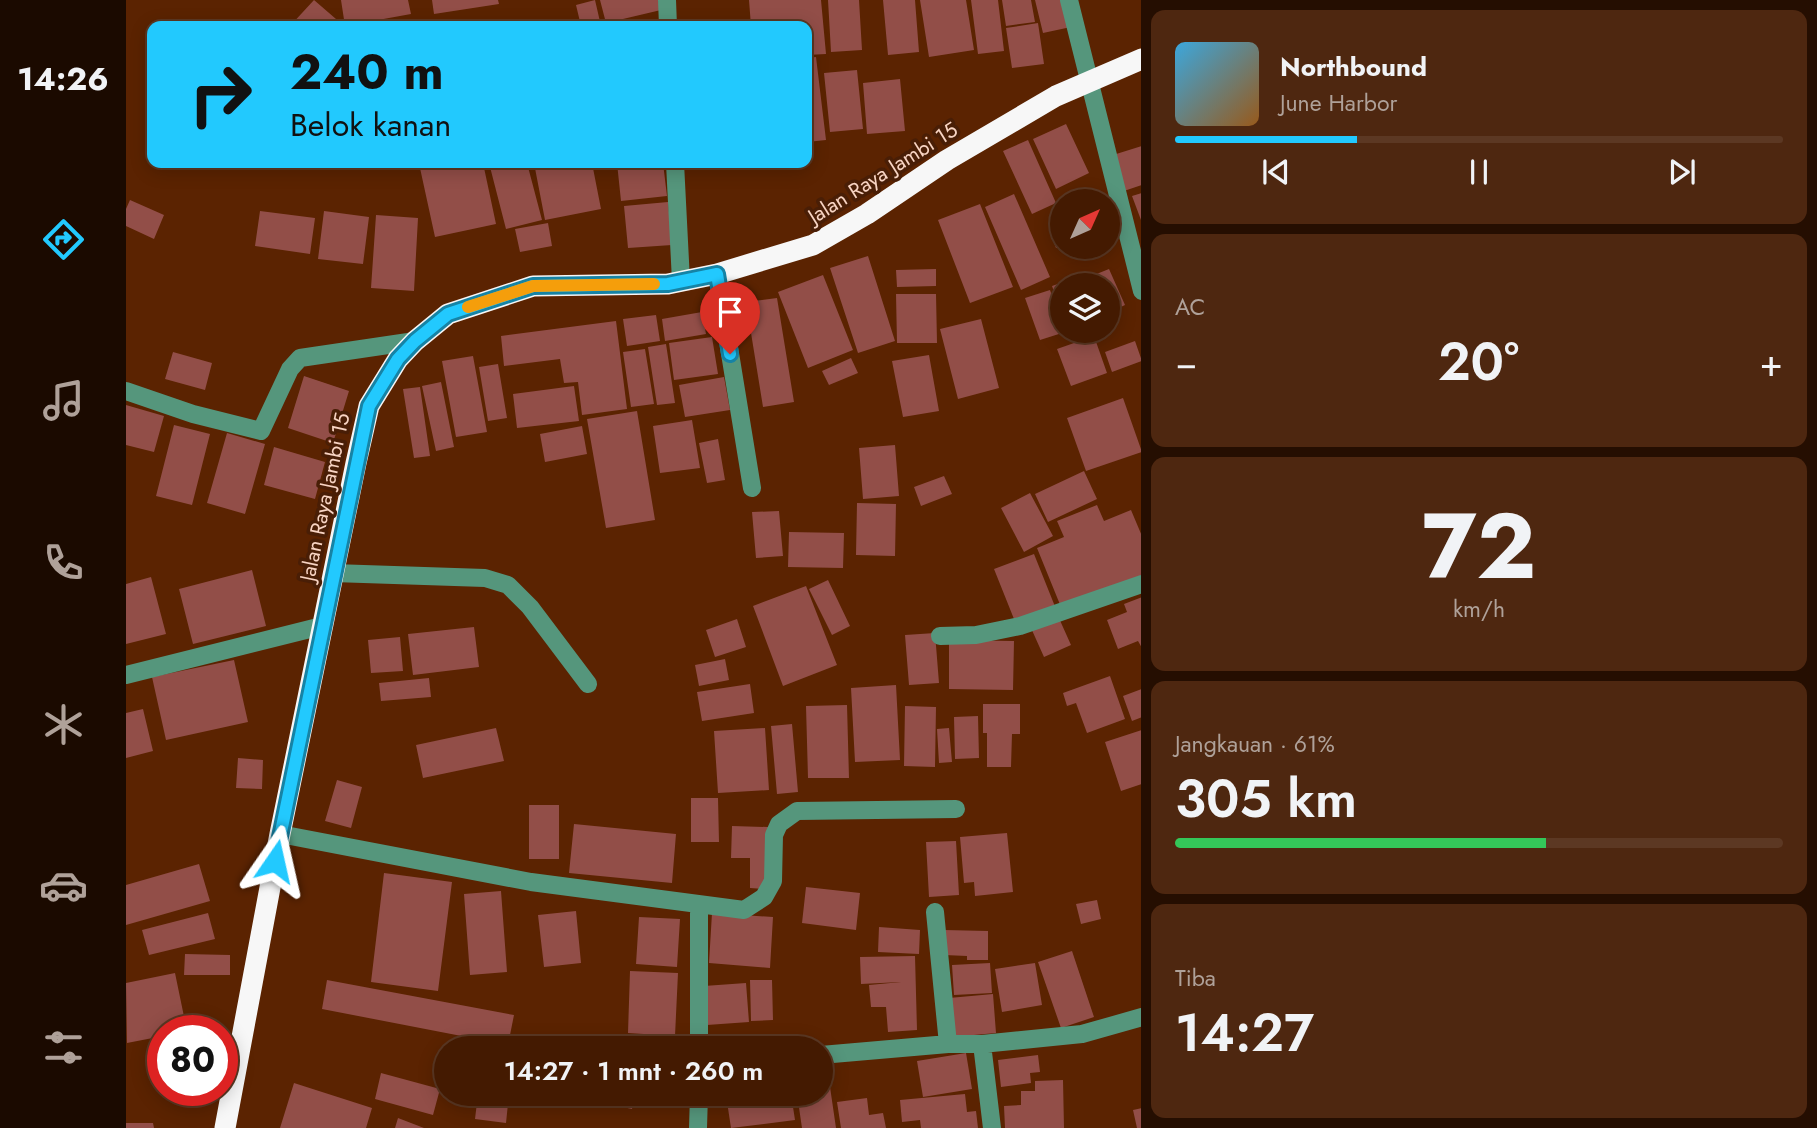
<!DOCTYPE html>
<html lang="id">
<head>
<meta charset="utf-8">
<style>
	:root { --surface:#441a01; --page:#4e2710; --text:#f1f3f6; --muted:#afa199; --line:#5c3823; --accent:#22c9fe }
	body { margin:0; font-family:Jost,sans-serif; background:var(--page); color:var(--text); height:100vh; display:flex; flex-direction:column; font-size:26px; white-space:nowrap }
	* { box-sizing:border-box; margin:0 }
	p { font-size:23px; color:var(--muted) }
	.icon { flex:none; width:38px; height:38px; fill:none; stroke:currentColor; stroke-width:2; stroke-linecap:round; stroke-linejoin:round }
	.map { position:relative; flex:1; overflow:hidden }
	.sheet { display:flex; flex-direction:column; gap:10px; padding:10px; background:#250e01; width:676px }
	.sheet>* { flex:none }
	.hud { position:absolute; left:21px; top:21px; width:665px; height:147px; border-radius:14px; box-shadow:0 4px 18px #0003,0 0 0 2px var(--line); background:#22c9fe; color:#111; overflow:hidden }
	.needle { width:46px; rotate:45deg }
	.buttons { position:absolute; left:924px; top:189px; display:grid; gap:14px }
	.buttons a { display:grid; place-items:center; width:70px; height:70px; border-radius:50%; background:var(--surface); box-shadow:0 4px 18px #0003,0 0 0 2px var(--line); font-size:35px }
	.speed { position:absolute; left:21px; top:1015px; display:flex; gap:14px; font-size:35px; font-weight:700; text-align:center }
	.speed>* { display:grid; place-content:center; width:91px; height:91px; border-radius:50%; background:var(--surface); box-shadow:0 4px 18px #0003,0 0 0 2px var(--line); line-height:1 }
	.speed .limit { border:10px solid #d22; background:#fff; color:#111 }
	.pin { position:absolute; display:grid; place-items:center; width:60px; height:60px; color:#fff; margin:-72px -30px; border-radius:50% 50% 50% 0; rotate:-45deg; box-shadow:0 0 7px #0007 }
	.pin .icon { rotate:45deg }
	.me { position:absolute; width:77px; margin:-38px; rotate:11deg; stroke-linejoin:round; filter:drop-shadow(0 0 5px #0008) }
	.turn { display:flex; align-items:center; gap:24px; height:147px; padding:0 28px; font-size:32px }
	.turn .icon { width:91px; height:91px; stroke-width:2.5 }
	.turn b { display:block; font-size:49px; line-height:60px }
	.big { font-size:52px; font-weight:600; line-height:1.1 }
	.sheet .widget { flex:1; display:flex; flex-direction:column; justify-content:center; gap:10px; min-width:0; padding:0 24px; border-radius:14px; background:var(--page) }
	.sheet .dial { align-items:center; gap:0 }
	.dial b { font-size:91px; line-height:1 }
	.song { display:flex; align-items:center; gap:21px }
	.cover { width:84px; height:84px; border-radius:10px; background:linear-gradient(135deg,hsl(200 70% 55%),hsl(30 70% 35%)) }
	.played { height:7px; border-radius:4px; background:linear-gradient(90deg,var(--accent) 30%,var(--line) 30%) }
	.keys { display:flex; justify-content:space-around; direction:ltr }
	.heat { display:flex; justify-content:space-between; align-items:center; font-size:38px; direction:ltr }
	.charge { height:10px; border-radius:5px; background:linear-gradient(90deg,#34c759 61%,var(--line) 0) }
	.trip { position:absolute; left:308px; top:1036px; width:399px; height:70px; border-radius:35px; background:var(--surface); box-shadow:0 4px 18px #0003,0 0 0 2px var(--line); font-weight:600; line-height:70px; text-align:center }
	main { display:flex; flex:1; min-height:0 }
	.tab-bar { display:flex; flex-direction:column; width:126px; justify-content:space-around; align-items:center; background:#1b0a00; color:var(--muted) }
	.tab-bar .icon { width:49px; height:49px }
	.tab-bar .current { color:var(--accent) }
	.tab-bar b { font-size:32px; color:var(--text) }
	.map>svg:first-child { display:block }
</style>
</head>
<body>
<main>
<nav class="tab-bar">
<b>14:26</b>
<svg class="icon current" aria-label="directions" viewBox="0 0 24 24"><path d="M12 3l9 9-9 9-9-9zM9 14v-3h6M13 9l2 2-2 2"/></svg>
<svg class="icon" aria-label="music" viewBox="0 0 24 24"><path d="M9 18V5l10-2v13"/><circle cx="6" cy="18" r="3"/><circle cx="16" cy="16" r="3"/></svg>
<svg class="icon" aria-label="phone" viewBox="0 0 24 24"><path d="M5 4h4l2 5-3 2q2 4 5 5l2-3 5 2v4C11 20 4 13 5 4z"/></svg>
<svg class="icon" aria-label="climate" viewBox="0 0 24 24"><path d="M12 3v18M4 7l16 10M4 17L20 7"/></svg>
<svg class="icon" aria-label="car" viewBox="0 0 24 24"><path d="M5 17H2v-5l4-1 3-4h7l3 4 3 1v5h-3M9 17h6M6 11h13"/><circle cx="7" cy="17" r="2"/><circle cx="17" cy="17" r="2"/></svg>
<svg class="icon" aria-label="filters" viewBox="0 0 24 24"><path d="M4 7h16M4 17h16"/><circle cx="9" cy="7" r="2"/><circle cx="15" cy="17" r="2"/></svg>
</nav>
<div class="map">
<svg width="1016" height="1128" viewBox="0 0 1016 1128">
	<rect width="100%" height="100%" fill="#5b2301"/>
	<!-- building -->
	<path fill="#924e48" d="M188,0L210,19L203,26H164Z
		M215,0H282L285,14L219,26Z
		M306,0H372L373,4L308,14Z
		M469,0L475,26H455L450,5Z
		M474,0H532L535,10L480,23Z
		M623,0H695L700,54L681,55V26H625Z
		M702,0H733L736,50L705,52Z
		M757,0H789L793,52L762,55Z
		M794,0H840L848,50L803,57Z
		M845,0H872L878,51L852,54Z
		M876,0H905L909,22L880,26Z
		M909,0H939L945,27L917,33Z
		M295,20L297,26H272V25Z
		M912,23L918,64L886,68L880,28Z
		M690,57L700,140L681,142V58Z
		M731,70L737,129L704,132L698,73Z
		M774,79L779,131L741,134L737,83Z
		M940,124L963,173L930,189L907,139Z
		M902,140L930,203L906,214L877,151Z
		M1016,146V185L998,191L987,155Z
		M318,163H357L370,224L309,237L294,168Z
		M363,163H401L416,220L380,229Z
		M408,163H466L475,209L419,220Z
		M491,163H537L541,196L495,201Z
		M1016,193V220H1015L1006,196Z
		M888,194L924,277L895,290L859,207Z
		M4,200L38,215L28,239L0,226V209Z
		M542,202L546,245L502,248L498,206Z
		M854,204L887,287L844,303L812,220Z
		M134,211L189,218L184,254L129,246Z
		M198,211L243,217L237,264L192,259Z
		M250,215L292,218L288,291L245,288Z
		M422,223L426,246L394,252L389,229Z
		M936,228V246L930,248L924,232Z
		M742,256L769,341L732,353L704,268Z
		M810,269V286L771,287L770,270Z
		M983,269L999,305L982,313V285H960L958,279Z
		M697,275L727,350L682,368L652,292Z
		M952,277L955,285H936V314L926,286Z
		M924,290L936,324V333L914,340L899,298Z
		M770,294H810L811,343H771Z
		M651,298L668,402L637,407L620,302Z
		M576,312L580,334L539,341L536,319Z
		M530,315L534,341L501,346L497,319Z
		M855,319L873,388L832,399L814,329Z
		M490,321L501,409L456,415L452,382L438,383L434,359L378,366L375,336Z
		M968,336L981,373L945,386L931,349Z
		M586,337L592,374L548,380L543,343Z
		M1009,341L1016,361L986,372L979,352Z
		M540,344L549,403L531,405L522,347Z
		M519,349L528,404L505,407L497,352Z
		M47,352L86,363L79,390L39,379Z
		M803,355L813,411L777,417L766,361Z
		M347,356L361,432L330,437L316,361Z
		M725,358L732,373L703,385L696,371Z
		M372,364L381,418L362,421L353,367Z
		M178,376L223,391L207,443L162,428Z
		M598,377L604,410L559,417L553,385Z
		M315,382L328,447L310,451L296,386Z
		M448,386L453,421L391,428L387,394Z
		M294,387L304,456L288,458L277,389Z
		M997,398L1016,452L960,471L941,418Z
		M0,405L38,416L28,452L0,445Z
		M511,411L529,520L480,528L461,419Z
		M566,420L574,468L534,473L527,426Z
		M48,425L84,434L66,505L30,496Z
		M456,426L461,454L419,462L414,434Z
		M101,433L139,444L119,514L81,503Z
		M592,439L599,480L581,483L573,443Z
		M769,445L773,496L737,499L733,448Z
		M148,447L199,462L189,499L138,485Z
		M958,471L971,499L922,522L909,494Z
		M818,476L826,494L795,506L788,487Z
		M904,493L927,536L898,552L875,508Z
		M731,503L770,504L769,556L730,555Z
		M971,505L978,521L1005,510L1016,536V575L935,607L911,548L938,537L931,521Z
		M653,511L657,556L630,558L626,512Z
		M663,532L718,533L717,568L662,567Z
		M908,554L930,609L890,624L868,569Z
		M126,570L140,626L67,644L53,589Z
		M25,577L40,634L0,644V584Z
		M702,580L724,626L706,635L683,589Z
		M680,586L711,665L657,686L627,606Z
		M1016,597V648L1012,641L992,649L981,620L1001,612L998,604Z
		M932,616L945,645L918,657L905,628Z
		M611,619L620,647L589,657L580,630Z
		M348,627L353,667L287,675L282,634Z
		M809,633L813,683L783,685L779,635Z
		M274,637L277,671L245,673L242,640Z
		M823,640L888,641L887,690L823,689Z
		M599,659L603,680L573,686L569,665Z
		M108,660L122,722L40,740L26,677Z
		M984,676L999,719L961,733L950,703L941,706L937,693Z
		M303,678L305,697L255,701L253,683Z
		M624,684L628,713L576,721L571,692Z
		M770,685L774,760L729,762L725,688Z
		M1016,689V717L1006,721L997,696Z
		M857,704H894V734H886L885,767H861V733H857Z
		M721,705L723,778H682L680,706Z
		M779,706L810,707L809,767L778,766Z
		M17,709L27,751L0,758V713Z
		M852,716L853,758L829,759L828,717Z
		M666,724L672,792L651,794L645,726Z
		M370,728L378,761L297,778L290,745Z
		M639,728L643,790L592,793L588,731Z
		M823,728L826,762L813,763L811,729Z
		M1016,730V784L995,791L979,742Z
		M112,758L137,760L136,789L110,788Z
		M211,780L236,787L225,828L199,821Z
		M565,798H592L593,842H565Z
		M403,805H433V859H403Z
		M448,824L550,834L546,883L443,873Z
		M606,826L642,827L640,889L624,888V858H605Z
		M881,833L887,892L849,896L848,882L838,883L834,837Z
		M830,841L833,895L803,897L800,842Z
		M73,864L84,901L0,925V885Z
		M258,873L326,882L312,991L245,982Z
		M680,887L734,893L730,930L676,923Z
		M375,891L381,972L344,975L338,894Z
		M971,900L975,919L955,924L950,904Z
		M450,911L455,963L418,967L412,915Z
		M82,913L89,939L23,955L16,930Z
		M586,913L647,917L644,968L583,963Z
		M513,917L554,919L551,967L510,964Z
		M753,927L794,930L793,954L752,952Z
		M818,930L862,931V960H841V956L818,955Z
		M946,951L968,1017L935,1028L912,962Z
		M59,954L104,955V975H58Z
		M789,956L791,1030L762,1032L760,1007H745L743,985L775,982L735,984L734,957Z
		M864,963L866,993L828,995L826,965Z
		M909,963L916,1005L876,1012L869,969Z
		M504,971L552,973L549,1036L502,1033Z
		M49,973L61,1031H37V1036L1,1043L0,983Z
		M201,980L388,1015L382,1045L196,1009Z
		M624,980H646L647,1020L625,1021Z
		M620,983L623,1022L581,1025L578,986Z
		M867,994L870,1033L826,1037L823,998Z
		M437,1041V1048H397L396,1043Z
		M840,1053L846,1089L797,1097L791,1061Z
		M912,1055L914,1072L904,1073L905,1083L875,1087L872,1060Z
		M255,1073L314,1089L307,1115L249,1099Z
		M703,1080L710,1128H676L671,1094H695V1081Z
		M937,1080L938,1128H879L878,1106L895,1105V1091H909V1081Z
		M168,1083L246,1108L240,1128H154Z
		M352,1094H383L380,1123L349,1119Z
		M489,1094H550L549,1103L509,1095L506,1109L487,1105Z
		M608,1094H665L669,1120L605,1128L600,1095Z
		M839,1094L841,1112L850,1111L852,1128H795L794,1120L776,1122L774,1100Z
		M741,1098L743,1115L757,1113L760,1128H715L711,1102Z
		M1016,1108V1128H1011L1007,1110Z
		M272,1118L298,1128H269Z
		M0,1123H27L28,1128H0Z"/>
	<g fill="none" stroke-linecap="round" stroke-linejoin="round">
		<!-- minor -->
		<path stroke="#55967c" stroke-width="18" d="M541,0L542,26
			M943,0L1016,291
			M549,163L555,281
			M591,274L626,488
			M0,391L67,414L135,431L164,369L174,358L289,341
			M207,573L359,578L382,585L404,607L462,684
			M814,636L850,635L894,626L1016,584
			M0,675L196,626
			M154,834L405,882L618,910L638,897L647,881L648,835L653,824L671,811L830,809
			M809,912L822,1044
			M856,1044L866,1128
			M573,1048V904
			M695,1055L822,1044H856L956,1034L1016,1017
			M572,1128L573,1094"/>
		<!-- highway -->
		<path stroke="#f7f7f7" stroke-width="21" d="M99,1128L154,834L230,463L243,406L272,359L289,341L322,314L407,286L542,284L591,274L687,245L741,214L821,160L930,96L1016,59"/>
	</g>
	<g fill="none" stroke-linecap="round" stroke-linejoin="round">
		<!-- route casing -->
		<g stroke="#1683a5" stroke-width="18">
			<path id="route" d="M149,861L243,406L272,359L289,341L322,314L407,286L542,284L591,274L604,354"/>
		</g>
		<!-- route -->
		<use href="#route" stroke="#22c9fe" stroke-width="12"/>
		<!-- slow -->
		<path stroke="#f59e0b" stroke-width="12" d="M342,307L407,286L528,284"/>
	</g>
	<g text-anchor="middle" dominant-baseline="central" stroke-width="7" stroke-linejoin="round" paint-order="stroke">
		<!-- street labels -->
		<g font-size="21" fill="#f8d4c3" stroke="#491e06">
			<text transform="translate(757 173) rotate(-32)">Jalan Raya Jambi 15</text>
			<text transform="translate(199 497) rotate(-78)">Jalan Raya Jambi 15</text>
		</g>
	</g>
</svg>
<div class="buttons">
<a><svg class="needle" viewBox="-14 -14 28 28"><path d="M0-13l5 13h-10z" fill="#e53935"/><path d="M0 13l5-13h-10z" fill="#afa199"/></svg></a>
<a><svg class="icon" aria-label="layers" viewBox="0 0 24 24"><path d="M12 4l9 5-9 5-9-5zM3 14l9 5 9-5"/></svg></a>
</div>
<div class="speed"><div class="limit">80</div></div>
<div class="pin" style="left:604px;top:354px;background:#d93025"><svg class="icon" aria-label="arrive" viewBox="0 0 24 24"><path d="M6 21V4h12l-3 4 3 4H6"/></svg></div>
<svg class="me" style="left:149px;top:861px" viewBox="-20 -20 40 40"><path d="M0-17L14 15 0 8-14 15z" fill="#22c9fe" stroke="#fff" stroke-width="4"/></svg>
<div class="trip">14:27 · 1 mnt · 260 m</div>
<div class="hud">
<div class="turn"><svg class="icon" aria-label="right" viewBox="0 0 24 24"><path d="M7 20v-9h11M14 6l5 5-5 5"/></svg><div><b>240 m</b>Belok kanan</div></div>
</div>
</div>
<section class="sheet">
<div class="widget">
<div class="song"><i class="cover"></i><div><b>Northbound</b><p>June Harbor</p></div></div>
<div class="played"></div>
<div class="keys"><svg class="icon" aria-label="previous" viewBox="0 0 24 24"><path d="M18 5L8 12l10 7zM5 5v14"/></svg><svg class="icon" aria-label="pause" viewBox="0 0 24 24"><path d="M8 5v14M16 5v14"/></svg><svg class="icon" aria-label="next" viewBox="0 0 24 24"><path d="M6 5l10 7-10 7zM19 5v14"/></svg></div>
</div>
<div class="widget"><p>AC</p>
<div class="heat"><a>−</a><b class="big">20°</b><a>+</a></div>
</div>
<div class="widget dial"><b>72</b><p>km/h</p></div>
<div class="widget"><p>Jangkauan · 61%</p><b class="big">305 km</b><div class="charge"></div></div>
<div class="widget"><p>Tiba</p><b class="big">14:27</b></div>
</section>
</main>
</body>
</html>
